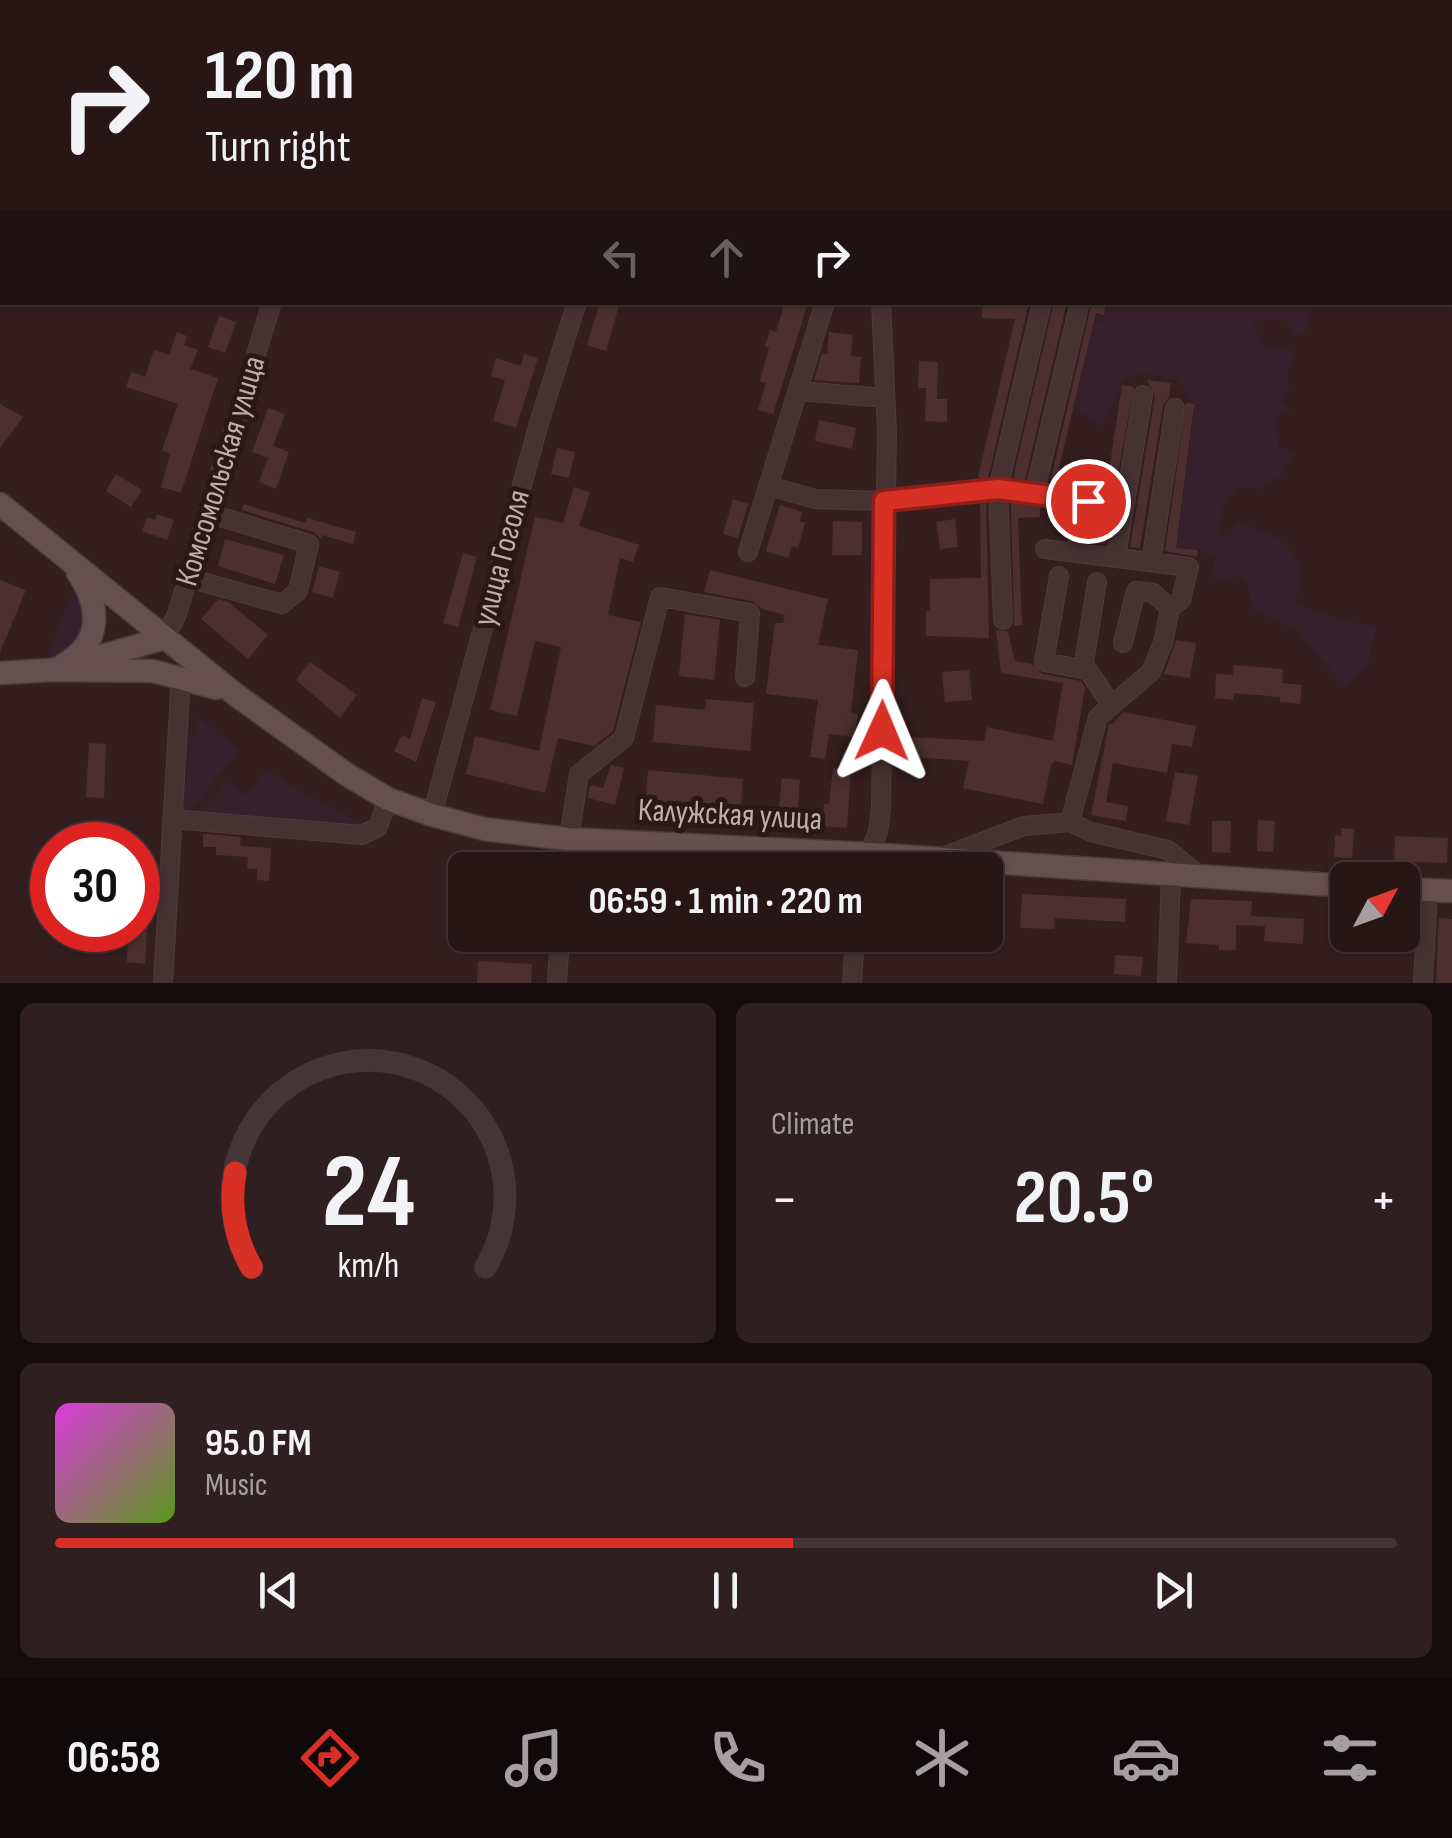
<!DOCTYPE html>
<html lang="en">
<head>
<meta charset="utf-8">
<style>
	:root { --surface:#281617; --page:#301f20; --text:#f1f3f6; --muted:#a59fa1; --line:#443536; --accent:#d93025 }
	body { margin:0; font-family:"Sofia Sans Condensed",sans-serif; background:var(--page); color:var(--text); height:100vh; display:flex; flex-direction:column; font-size:38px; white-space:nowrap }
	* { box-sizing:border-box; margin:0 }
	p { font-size:32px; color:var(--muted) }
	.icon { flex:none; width:55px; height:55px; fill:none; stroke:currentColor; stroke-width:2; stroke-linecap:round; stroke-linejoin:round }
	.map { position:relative; height:983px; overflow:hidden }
	.side { display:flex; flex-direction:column; gap:20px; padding:20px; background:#160c0d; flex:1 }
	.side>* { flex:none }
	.banner { position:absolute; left:0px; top:0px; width:1452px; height:305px; box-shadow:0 2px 8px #0004,0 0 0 2px var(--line); background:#281617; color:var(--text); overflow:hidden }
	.needle { width:65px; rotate:49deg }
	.fabs { position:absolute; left:1330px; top:862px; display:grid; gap:20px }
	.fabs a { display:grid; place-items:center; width:90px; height:90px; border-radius:15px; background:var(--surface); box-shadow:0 2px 8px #0004,0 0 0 2px var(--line); font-size:50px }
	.speed { position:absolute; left:30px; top:822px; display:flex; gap:20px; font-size:50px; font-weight:700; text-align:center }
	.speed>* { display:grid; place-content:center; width:130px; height:130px; border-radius:50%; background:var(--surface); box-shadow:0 2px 8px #0004,0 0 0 2px var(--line); line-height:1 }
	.speed .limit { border:15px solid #d22; background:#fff; color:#111 }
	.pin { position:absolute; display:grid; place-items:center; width:85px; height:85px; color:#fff; margin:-42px; border:5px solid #fff; border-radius:50%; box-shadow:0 2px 10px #0007 }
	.me { position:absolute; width:110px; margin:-55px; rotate:1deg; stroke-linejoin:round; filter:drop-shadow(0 0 8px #0008) }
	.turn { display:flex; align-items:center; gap:35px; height:210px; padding:0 40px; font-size:45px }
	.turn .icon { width:130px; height:130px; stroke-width:2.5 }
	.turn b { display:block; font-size:70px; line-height:85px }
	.lanes { display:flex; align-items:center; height:95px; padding:0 40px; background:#0003; justify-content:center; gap:50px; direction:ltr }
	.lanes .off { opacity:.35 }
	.big { font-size:75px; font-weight:700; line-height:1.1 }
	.side .widget { flex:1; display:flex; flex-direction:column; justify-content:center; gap:15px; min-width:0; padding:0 35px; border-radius:15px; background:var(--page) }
	.side .dial { align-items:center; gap:0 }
	.dial svg { height:260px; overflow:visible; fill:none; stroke:var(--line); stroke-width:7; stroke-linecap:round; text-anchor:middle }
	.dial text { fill:var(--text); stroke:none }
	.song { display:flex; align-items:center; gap:30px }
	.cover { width:120px; height:120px; border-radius:15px; background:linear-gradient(135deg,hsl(300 70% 55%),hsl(90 70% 35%)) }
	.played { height:10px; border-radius:5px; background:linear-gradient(90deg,var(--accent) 55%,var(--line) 55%) }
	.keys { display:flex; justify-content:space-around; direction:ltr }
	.heat { display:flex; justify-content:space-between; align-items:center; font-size:55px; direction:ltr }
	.side .tiles { flex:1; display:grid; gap:20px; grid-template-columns:1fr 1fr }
	.widget:last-child { grid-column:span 2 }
	.trip { position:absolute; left:448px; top:852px; width:555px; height:100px; border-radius:15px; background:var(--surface); box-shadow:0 2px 8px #0004,0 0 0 2px var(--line); font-weight:700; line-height:100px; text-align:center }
	.tab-bar { display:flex; height:160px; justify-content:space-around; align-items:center; background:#100909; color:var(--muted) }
	.tab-bar .icon { width:70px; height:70px }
	.tab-bar .on { color:var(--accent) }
	.tab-bar b { font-size:45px; color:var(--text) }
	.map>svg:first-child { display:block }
</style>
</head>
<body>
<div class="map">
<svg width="1452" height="983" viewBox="0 0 1452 983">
	<rect width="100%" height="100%" fill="#351e1f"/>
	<!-- green -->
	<path fill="#36202b" d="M1106,303H1314L1307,331L1295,335L1284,319L1252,321L1262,346L1296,351L1286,374L1290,387L1281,402L1291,409L1277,417L1278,447L1296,453L1280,475L1260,489L1238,487L1222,509L1220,535L1229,536L1237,523C1265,531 1302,543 1301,579C1301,586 1296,597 1294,603L1341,620L1377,627L1367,666L1345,687L1297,630L1252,609L1248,583L1239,575L1227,581L1212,576L1215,558L1198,550L1176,548L1194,404L1178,380L1145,373L1124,380L1102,427L1074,407L1094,324L1102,321Z
		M74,588L88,620L67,656L46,660Z
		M197,716L239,751L188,813H183L189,734H196Z
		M267,769L296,789L365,825L359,829L195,817L228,781L245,795Z"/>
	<!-- building -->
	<path fill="#4c3031" d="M600,302L619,306L606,351L587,345Z
		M785,302L807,306L773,414L758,410L766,383L760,381L769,347L765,346L770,330L776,332Z
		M982,302H1029L988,478H981L978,477L1015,319L982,318Z
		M1054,302H1067L1025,480L1013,478Z
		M1092,302H1106L1104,315L1096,313L1055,484L1050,483Z
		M219,316L236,322L225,353L208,347Z
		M177,332L187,336L184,345L198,350L190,369L218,378L181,493L161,487L170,454L162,450L178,404L126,387L131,372L145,377L154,350L169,355Z
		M829,332L853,335L851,356L861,357L859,383L814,380L822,353L827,354Z
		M524,354L538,358L516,428L493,421L505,380L491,376L496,358L521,366Z
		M919,361L938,362L937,399H947V422L925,421L926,388H918Z
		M1147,380L1171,383L1169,397L1163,406L1140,548L1130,547L1155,397Z
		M1122,385L1134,387L1105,544L1098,543Z
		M1186,403L1194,404L1176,548L1198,550L1197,557L1165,551Z
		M0,404L23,417L0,448Z
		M268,408L285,414L273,446L289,452L276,489L259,482L268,458L252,452Z
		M819,420L856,428L852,449L815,441Z
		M557,448L575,452L569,478L551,474Z
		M116,474L142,490L131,507L106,491Z
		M574,487L590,492L579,526L639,545L633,562L620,558L608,615L641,622L613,731L594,746L558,738L545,793L466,774L475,736L539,751L561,647L535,641L517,716L490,710L535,517L563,523Z
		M733,499L748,504L738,538L723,534Z
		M986,503L989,638L926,636V611H930V579L981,578L980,504Z
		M1011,503L1040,507V517L1018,518L1022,625L1014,626Z
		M244,504L305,523L307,518L356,532L353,544L322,535L321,539L313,532L242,510Z
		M780,505L802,512L800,521L805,523L798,548L792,546L788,558L766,551Z
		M157,514L174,520L167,540L142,531L147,517L155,520Z
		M955,519L958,547L940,549L936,522Z
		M833,521L862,522V555H832Z
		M225,539L284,555L275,584L218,566Z
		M463,553L477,557L458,627L443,623Z
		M319,566L340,572L333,598L312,592Z
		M710,570L828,599L818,645L858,650L851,713L858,714L855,737L829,734L825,759L810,757L818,700L766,694L775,623H783L785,615L762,609L752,601L704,592Z
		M0,580L26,590L0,652Z
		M218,599L230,603L268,635L248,659L201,619Z
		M685,614L720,620L714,680L679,676Z
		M996,630L1008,631L1015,661L1032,664L1042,674L1081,681L1085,688L1072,765L1055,761L1051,765L1043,804L963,788L969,761L910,757L911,737L984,741L987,727L1053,741L1063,683L1001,673Z
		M1176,640L1196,643L1190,678L1164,674Z
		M310,662L357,695L340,718L296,680Z
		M1234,665L1283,669L1282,683L1302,685L1300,704L1280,702V697L1234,693L1233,700L1215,698L1216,674L1233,675Z
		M969,670L972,700L945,702L942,672Z
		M422,698L436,702L416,762L394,751L402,735L410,739Z
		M706,699L754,703L750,751L653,742L656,705L705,710Z
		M1123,712L1196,726L1192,747L1172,744L1167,773L1113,763L1106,802L1128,806L1126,821L1091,815L1109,724H1113Z
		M89,743L106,744L104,798L86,797Z
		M611,765L624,768L615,805L588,798L590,785L603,788Z
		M833,768L851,770L847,828L822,826L824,804H829Z
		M648,770L743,779L740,816L645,806Z
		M1175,772L1198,776L1189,825L1166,821Z
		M782,778L800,780L797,817L778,815Z
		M1258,820L1275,821L1273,852L1257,851Z
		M1212,821H1231L1230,853L1212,852Z
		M1341,828L1354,829L1352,858L1334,857L1335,835L1341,836Z
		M203,834L241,837L240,846L271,848L269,881L257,880V869H247L248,857L216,855V847H203Z
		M1395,836L1448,838L1447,863L1394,861Z
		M1022,894L1126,899L1125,922L1055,918L1054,929L1020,928Z
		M1191,899L1252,901L1251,916L1304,919L1303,944L1264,941L1265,926L1236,925V950H1219V945L1186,943Z
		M1414,910L1412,953L1385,950L1386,935H1402V911Z
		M138,911L148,912L145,964L127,962L128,939H138Z
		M1439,918L1452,919V983H1436Z
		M1115,955L1143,957L1141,976L1114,974Z
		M478,961L532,964L531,983H477Z"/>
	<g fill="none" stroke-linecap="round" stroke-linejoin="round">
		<!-- minor casing -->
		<g stroke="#4f3b3b" stroke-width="20">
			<path id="minor" d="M178,0L185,2
				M873,0L881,2
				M48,2L49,0
				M364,2L365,0
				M727,2L732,0
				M822,2L834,0
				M899,2L900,0
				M0,172L2,163
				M799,391L885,398
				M769,486L815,499L884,501L998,489L1088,501L1076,552
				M1034,495L1080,302
				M1045,549L1189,567L1181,600L1170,608L1163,643L1151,672L1098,717L1070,822
				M748,552L825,302
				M1116,556L1143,395
				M1151,562L1175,408
				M1059,576L1044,662L1088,670L1112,706
				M188,578L282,604L298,591L309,544L208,513
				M1003,620L998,489L1042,302
				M165,638L177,614L272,302
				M1123,643L1136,591L1153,593L1170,608
				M1083,669L1097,582
				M432,815L539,423L577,302
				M172,819L362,835L378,827L388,799
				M942,857L1024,826L1070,822L1091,832L1168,850L1201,877
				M564,870L579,774L624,738L660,597L750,613L745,677
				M862,870L878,832L881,808L887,431L881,302
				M163,983L181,676
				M557,983L560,935
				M852,983L855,935
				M1167,983L1171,876
				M1423,983L1428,890"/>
		</g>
		<!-- major casing -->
		<g stroke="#4f3b3b" stroke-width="25">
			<path id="major" d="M0,504L236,695L346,774L388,799L432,815L484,829L567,839L869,854L1348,886
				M65,664C102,642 101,607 78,573
				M52,670L153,671L216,688
				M0,673L52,670L165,638
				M1402,889L1452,891"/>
		</g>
		<!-- minor -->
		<use href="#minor" stroke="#463232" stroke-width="18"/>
		<!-- major -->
		<use href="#major" stroke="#664f50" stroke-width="22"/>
	</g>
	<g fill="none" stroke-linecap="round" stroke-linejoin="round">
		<!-- route casing -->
		<g stroke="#8d1f18" stroke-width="25">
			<path id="route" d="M882,731L884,501L998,489L1088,501"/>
		</g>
		<!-- route -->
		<use href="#route" stroke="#d93025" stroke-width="18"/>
	</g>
	<g text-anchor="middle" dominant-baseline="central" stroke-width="10" stroke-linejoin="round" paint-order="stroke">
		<!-- street labels -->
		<g font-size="32" fill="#c3abab" stroke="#2a1818">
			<text transform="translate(221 471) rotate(-73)">Комсомольская улица</text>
			<text transform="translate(502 558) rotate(-75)">улица Гоголя</text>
			<text transform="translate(730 815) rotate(3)">Калужская улица</text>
		</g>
	</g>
</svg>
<div class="fabs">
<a><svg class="needle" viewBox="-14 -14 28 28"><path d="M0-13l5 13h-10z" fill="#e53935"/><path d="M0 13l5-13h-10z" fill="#a59fa1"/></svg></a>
</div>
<div class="speed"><div class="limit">30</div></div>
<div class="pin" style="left:1088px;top:501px;background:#d93025"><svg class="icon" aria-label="arrive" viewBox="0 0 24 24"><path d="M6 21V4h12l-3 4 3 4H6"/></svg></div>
<svg class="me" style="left:882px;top:731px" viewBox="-20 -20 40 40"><path d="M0-17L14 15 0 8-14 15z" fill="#d93025" stroke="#fff" stroke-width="4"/></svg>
<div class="trip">06:59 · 1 min · 220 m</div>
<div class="banner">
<div class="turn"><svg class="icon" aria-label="right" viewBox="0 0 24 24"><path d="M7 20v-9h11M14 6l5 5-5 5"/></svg><div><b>120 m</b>Turn right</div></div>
<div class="lanes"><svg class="icon off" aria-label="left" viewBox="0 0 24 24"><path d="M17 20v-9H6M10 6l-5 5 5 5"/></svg><svg class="icon off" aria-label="ahead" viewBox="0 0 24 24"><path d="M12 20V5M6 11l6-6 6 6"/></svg><svg class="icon" aria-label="right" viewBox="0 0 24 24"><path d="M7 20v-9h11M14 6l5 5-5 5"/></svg></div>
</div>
</div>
<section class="side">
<div class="tiles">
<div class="widget dial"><svg viewBox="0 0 100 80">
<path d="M14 69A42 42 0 1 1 86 69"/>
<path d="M14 69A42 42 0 0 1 9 40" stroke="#d93025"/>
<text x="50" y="56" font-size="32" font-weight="700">24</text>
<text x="50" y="72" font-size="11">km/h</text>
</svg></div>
<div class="widget"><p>Climate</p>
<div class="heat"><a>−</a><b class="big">20.5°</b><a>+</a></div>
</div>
<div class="widget">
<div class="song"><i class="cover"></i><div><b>95.0 FM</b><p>Music</p></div></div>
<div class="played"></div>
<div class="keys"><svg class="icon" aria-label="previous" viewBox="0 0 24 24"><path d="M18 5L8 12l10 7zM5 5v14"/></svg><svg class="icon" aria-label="pause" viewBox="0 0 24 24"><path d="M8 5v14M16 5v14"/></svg><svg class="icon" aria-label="next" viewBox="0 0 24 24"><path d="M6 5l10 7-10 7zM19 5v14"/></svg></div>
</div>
</div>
</section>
<nav class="tab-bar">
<b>06:58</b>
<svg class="icon on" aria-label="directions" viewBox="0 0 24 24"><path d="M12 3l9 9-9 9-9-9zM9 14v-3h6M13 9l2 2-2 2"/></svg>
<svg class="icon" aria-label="music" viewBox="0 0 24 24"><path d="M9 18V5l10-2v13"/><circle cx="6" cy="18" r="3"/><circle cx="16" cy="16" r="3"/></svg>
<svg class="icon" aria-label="phone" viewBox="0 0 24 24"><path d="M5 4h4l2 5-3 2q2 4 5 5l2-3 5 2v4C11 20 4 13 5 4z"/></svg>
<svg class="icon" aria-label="climate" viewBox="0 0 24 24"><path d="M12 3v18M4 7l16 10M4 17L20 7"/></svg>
<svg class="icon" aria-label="car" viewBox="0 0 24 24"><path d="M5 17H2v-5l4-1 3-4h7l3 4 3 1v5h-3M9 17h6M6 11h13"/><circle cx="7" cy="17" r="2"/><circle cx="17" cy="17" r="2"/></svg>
<svg class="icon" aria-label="filters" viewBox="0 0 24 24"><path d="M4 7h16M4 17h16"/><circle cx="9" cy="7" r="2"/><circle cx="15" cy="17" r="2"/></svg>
</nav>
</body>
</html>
